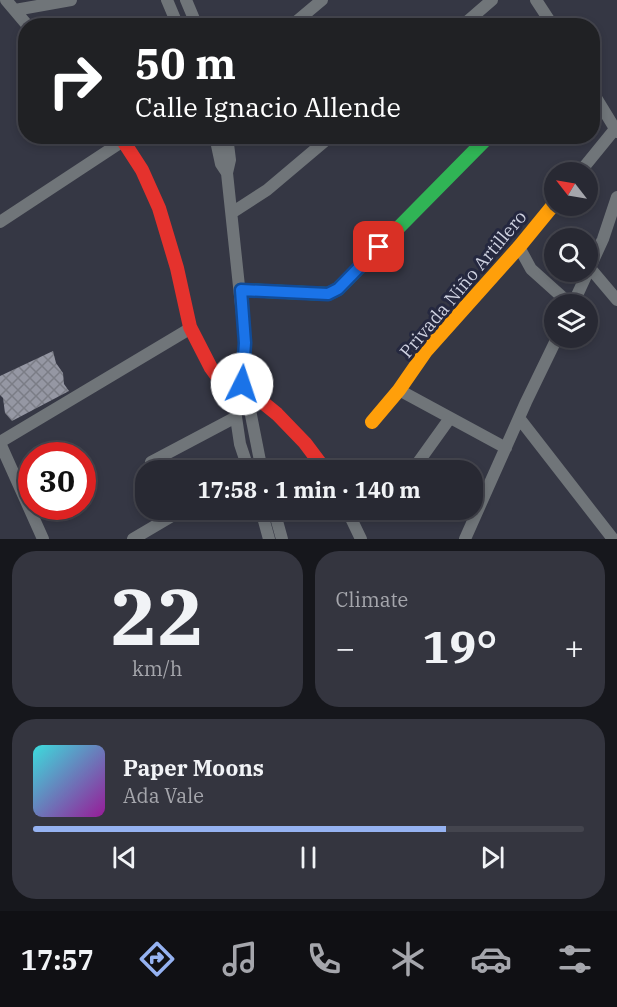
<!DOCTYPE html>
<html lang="en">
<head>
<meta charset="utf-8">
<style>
	:root { --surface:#282933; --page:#34353f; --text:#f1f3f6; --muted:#a5a6ac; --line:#44454e; --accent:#95b2f1 }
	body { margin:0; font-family:"IBM Plex Serif",serif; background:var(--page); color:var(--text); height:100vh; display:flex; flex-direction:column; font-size:22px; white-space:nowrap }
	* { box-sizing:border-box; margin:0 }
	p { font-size:20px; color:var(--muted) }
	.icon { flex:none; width:33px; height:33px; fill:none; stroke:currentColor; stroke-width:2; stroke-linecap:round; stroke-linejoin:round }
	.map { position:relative; height:539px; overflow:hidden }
	.panel { display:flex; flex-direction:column; gap:12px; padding:12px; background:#16171c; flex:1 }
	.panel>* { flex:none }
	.hud { position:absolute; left:18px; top:18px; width:582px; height:126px; border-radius:24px; box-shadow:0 3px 9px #0003,0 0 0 2px var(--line); background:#202124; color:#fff; overflow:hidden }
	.needle { width:39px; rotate:301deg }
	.fabs { position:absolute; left:544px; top:162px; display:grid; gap:12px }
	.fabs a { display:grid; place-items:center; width:54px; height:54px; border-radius:50%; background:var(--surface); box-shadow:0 3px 9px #0003,0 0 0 2px var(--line); font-size:30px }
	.speed { position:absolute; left:18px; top:442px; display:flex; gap:12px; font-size:30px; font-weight:700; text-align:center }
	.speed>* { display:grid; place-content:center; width:78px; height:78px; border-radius:50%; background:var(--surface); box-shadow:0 3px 9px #0003,0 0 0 2px var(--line); line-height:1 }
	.speed .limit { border:9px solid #d22; background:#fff; color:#111 }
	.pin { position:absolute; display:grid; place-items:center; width:51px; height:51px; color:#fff; margin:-26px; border-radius:12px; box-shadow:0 3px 9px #0006 }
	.me { position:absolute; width:66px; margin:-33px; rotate:4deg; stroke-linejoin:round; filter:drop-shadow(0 0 4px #0008) }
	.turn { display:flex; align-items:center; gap:21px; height:126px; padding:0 18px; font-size:27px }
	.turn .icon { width:78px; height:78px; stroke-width:2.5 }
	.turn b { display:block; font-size:42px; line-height:51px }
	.big { font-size:45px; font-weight:800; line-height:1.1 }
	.panel .card { flex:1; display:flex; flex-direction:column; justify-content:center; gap:9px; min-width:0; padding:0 21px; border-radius:24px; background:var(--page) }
	.panel .dial { align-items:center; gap:0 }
	.dial b { font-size:78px; line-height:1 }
	.song { display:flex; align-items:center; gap:18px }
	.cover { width:72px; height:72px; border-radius:9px; background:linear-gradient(135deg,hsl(180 70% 55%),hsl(300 70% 35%)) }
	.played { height:6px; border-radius:3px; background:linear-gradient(90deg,var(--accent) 75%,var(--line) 75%) }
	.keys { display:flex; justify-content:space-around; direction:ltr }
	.heat { display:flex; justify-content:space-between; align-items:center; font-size:33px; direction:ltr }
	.panel .tiles { flex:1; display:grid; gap:12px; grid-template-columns:1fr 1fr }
	.card:last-child { grid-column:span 2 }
	.trip { position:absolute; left:135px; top:460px; width:348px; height:60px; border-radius:24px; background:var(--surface); box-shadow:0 3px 9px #0003,0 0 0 2px var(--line); font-weight:800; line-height:60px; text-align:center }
	.menu { display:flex; height:96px; justify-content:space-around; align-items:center; background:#101014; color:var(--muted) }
	.menu .icon { width:42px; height:42px }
	.menu .active { color:var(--accent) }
	.menu b { font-size:27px; color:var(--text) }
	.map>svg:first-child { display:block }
</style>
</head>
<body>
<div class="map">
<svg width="617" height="539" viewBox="0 0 617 539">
	<defs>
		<pattern id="building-cross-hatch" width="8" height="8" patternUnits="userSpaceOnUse" patternTransform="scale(1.5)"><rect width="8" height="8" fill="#9597a3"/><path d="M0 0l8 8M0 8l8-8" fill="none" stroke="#7b7d86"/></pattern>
	</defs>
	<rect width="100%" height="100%" fill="#353744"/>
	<!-- building -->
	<path fill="url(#building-cross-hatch)" d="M53,351L56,363L63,373L64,384L69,391L12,421L5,413L3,398L0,395V376Z"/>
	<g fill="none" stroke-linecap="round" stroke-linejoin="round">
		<!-- street -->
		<path stroke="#707579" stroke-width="12" d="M6,0L28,26
			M167,0L178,26
			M186,0L197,26
			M536,0L553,26
			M15,10L71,0
			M291,26L322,0
			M462,26L492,0
			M592,91L617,132
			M215,136L221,164L227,173
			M227,136L230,160L227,173L245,343L242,384L237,395L236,417L240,444L249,471
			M580,172L615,129
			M233,212L267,190L331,136
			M0,222L129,137
			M519,247L531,269L570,304
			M590,268L617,300
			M573,304L603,239L617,197
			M399,390L506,448
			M245,391L249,405L262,471
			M519,418L613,539
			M0,442L191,328
			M0,443L43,539
			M151,462L236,417
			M412,471L450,418
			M261,510L269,539
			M274,510L282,539
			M347,510L361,539
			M133,539L182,510
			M465,539L526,402L557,338"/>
		<!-- fast -->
		<path stroke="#30b455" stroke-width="14" d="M241,290L328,294L338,289L489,136"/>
		<!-- slow -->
		<path stroke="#ff9f0a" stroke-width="14" d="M372,422L399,390L426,351L519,247L555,203"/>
		<!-- jam -->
		<path stroke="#e5322d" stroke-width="14" d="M120,136L142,170L159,208L177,268L190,327L211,368L227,390L261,401L277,414L305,443L326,471"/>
	</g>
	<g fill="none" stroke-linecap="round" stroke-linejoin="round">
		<!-- route casing -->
		<g stroke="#114b97" stroke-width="15">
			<path id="route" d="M242,384L245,343L241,290L328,294L338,289L379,247"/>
		</g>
		<!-- route -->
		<use href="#route" stroke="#1a73e8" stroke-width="10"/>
	</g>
	<g text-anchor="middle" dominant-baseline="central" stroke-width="6" stroke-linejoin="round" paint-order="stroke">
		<!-- street labels -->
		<g font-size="18" fill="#ced1e0" stroke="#25283f">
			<text transform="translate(463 284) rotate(-50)">Privada Niño Artillero</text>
		</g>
	</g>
</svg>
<div class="fabs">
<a><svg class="needle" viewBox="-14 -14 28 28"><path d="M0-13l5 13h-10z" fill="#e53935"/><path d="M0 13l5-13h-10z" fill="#a5a6ac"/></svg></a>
<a><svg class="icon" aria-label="search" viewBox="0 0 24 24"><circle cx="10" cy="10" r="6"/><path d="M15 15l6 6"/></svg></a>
<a><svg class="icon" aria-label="layers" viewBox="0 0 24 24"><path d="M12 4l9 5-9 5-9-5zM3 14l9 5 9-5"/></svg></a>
</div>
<div class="speed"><div class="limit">30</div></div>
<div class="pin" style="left:379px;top:247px;background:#d93025"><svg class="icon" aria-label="arrive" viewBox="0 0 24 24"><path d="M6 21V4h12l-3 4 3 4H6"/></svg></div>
<svg class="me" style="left:242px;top:384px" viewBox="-20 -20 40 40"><circle r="19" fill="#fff"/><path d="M0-13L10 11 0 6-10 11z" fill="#1a73e8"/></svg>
<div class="trip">17:58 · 1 min · 140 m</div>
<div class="hud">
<div class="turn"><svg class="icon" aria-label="right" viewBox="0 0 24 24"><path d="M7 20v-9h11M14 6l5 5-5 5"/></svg><div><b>50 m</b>Calle Ignacio Allende</div></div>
</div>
</div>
<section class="panel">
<div class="tiles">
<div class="card dial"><b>22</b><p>km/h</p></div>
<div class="card"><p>Climate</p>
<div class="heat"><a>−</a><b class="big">19°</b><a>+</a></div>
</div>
<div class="card">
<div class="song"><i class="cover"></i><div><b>Paper Moons</b><p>Ada Vale</p></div></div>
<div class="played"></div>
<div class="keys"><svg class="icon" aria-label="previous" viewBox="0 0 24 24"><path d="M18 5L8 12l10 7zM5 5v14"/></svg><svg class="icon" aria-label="pause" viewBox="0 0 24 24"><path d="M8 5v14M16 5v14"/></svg><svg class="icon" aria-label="next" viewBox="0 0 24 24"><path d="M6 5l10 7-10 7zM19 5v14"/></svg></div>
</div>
</div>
</section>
<nav class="menu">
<b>17:57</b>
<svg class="icon active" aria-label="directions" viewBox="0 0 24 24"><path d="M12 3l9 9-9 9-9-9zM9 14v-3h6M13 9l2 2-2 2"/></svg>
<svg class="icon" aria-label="music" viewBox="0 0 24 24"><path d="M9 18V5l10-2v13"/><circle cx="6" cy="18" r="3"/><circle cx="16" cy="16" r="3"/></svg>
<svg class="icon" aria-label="phone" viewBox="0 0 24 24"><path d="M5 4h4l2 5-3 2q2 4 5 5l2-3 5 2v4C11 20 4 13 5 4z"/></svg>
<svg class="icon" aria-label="climate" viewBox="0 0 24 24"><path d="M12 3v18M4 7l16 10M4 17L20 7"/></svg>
<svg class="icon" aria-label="car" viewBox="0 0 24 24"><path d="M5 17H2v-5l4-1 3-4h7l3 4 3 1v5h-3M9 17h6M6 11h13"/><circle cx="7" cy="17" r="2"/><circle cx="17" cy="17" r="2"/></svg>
<svg class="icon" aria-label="filters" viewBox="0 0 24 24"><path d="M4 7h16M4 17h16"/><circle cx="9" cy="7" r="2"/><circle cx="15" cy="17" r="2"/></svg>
</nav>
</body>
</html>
